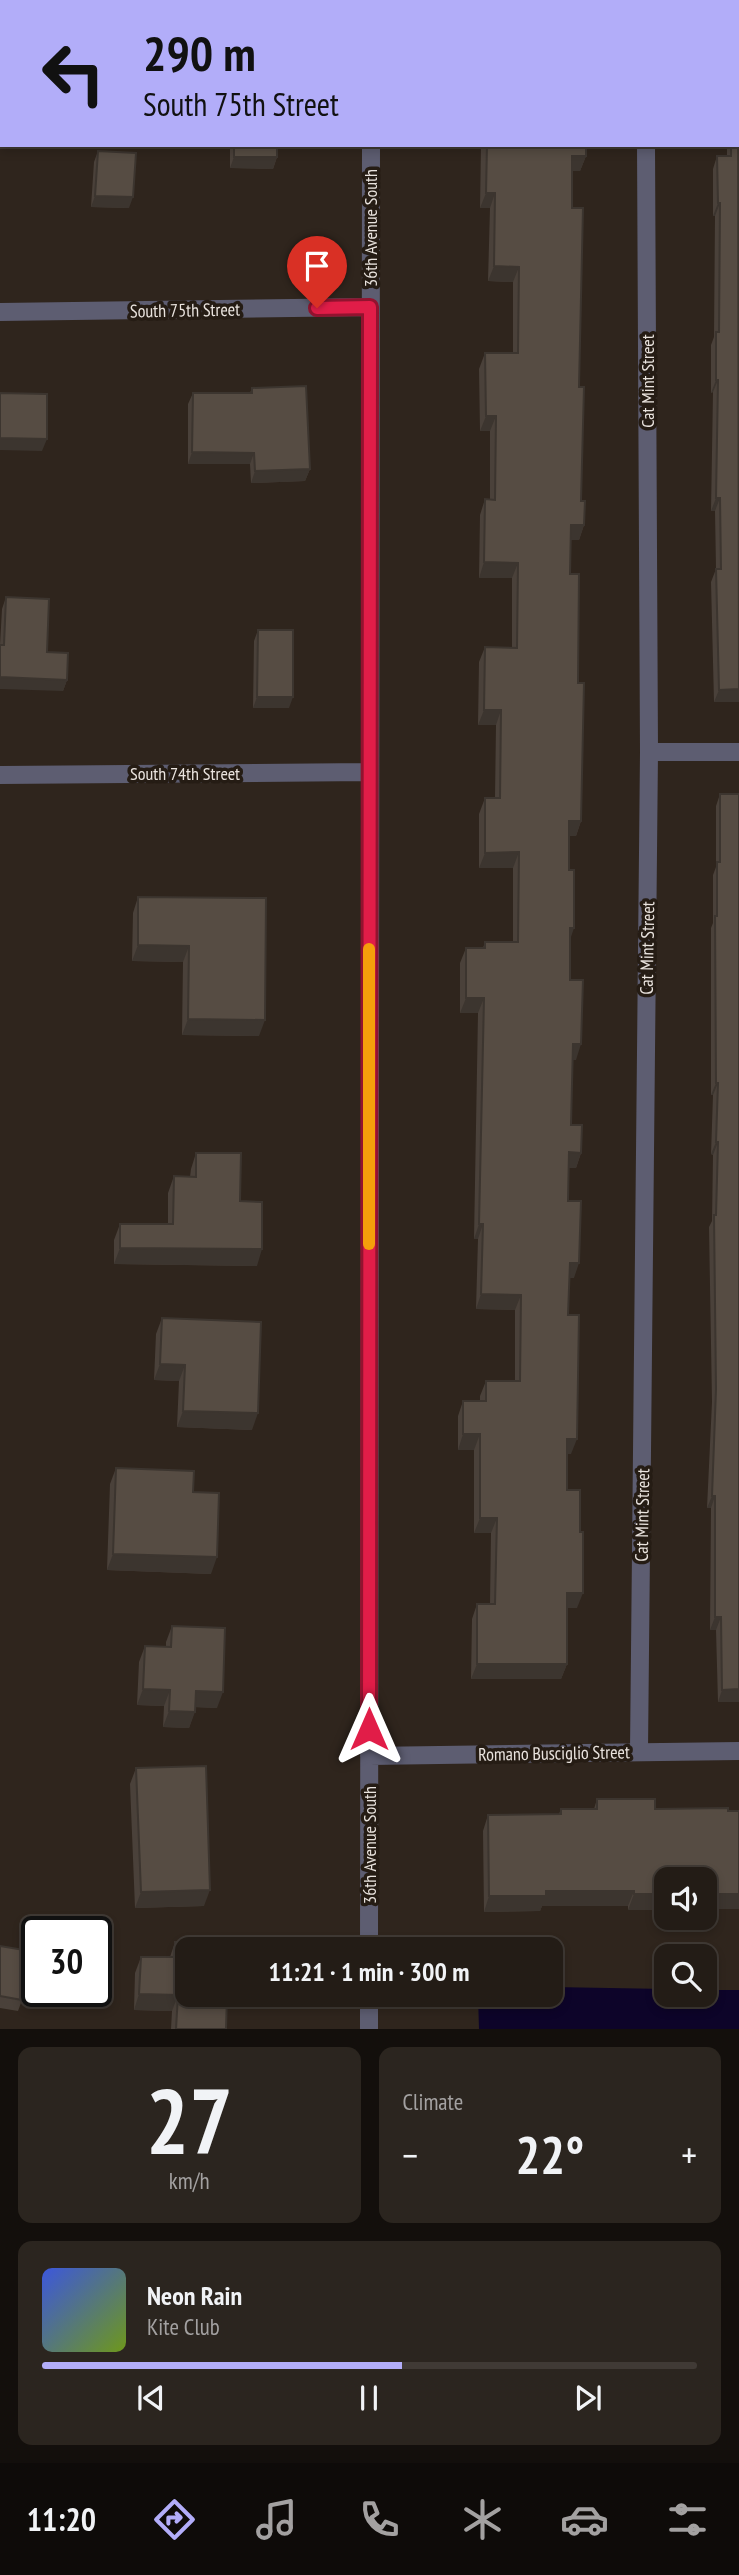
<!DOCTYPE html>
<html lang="en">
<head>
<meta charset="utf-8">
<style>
	:root { --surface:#231c16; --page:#2b251f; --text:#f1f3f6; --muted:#a3a1a1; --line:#403a35; --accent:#b2adf9 }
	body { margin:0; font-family:"PT Sans Narrow",sans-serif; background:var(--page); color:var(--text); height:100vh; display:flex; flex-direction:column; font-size:26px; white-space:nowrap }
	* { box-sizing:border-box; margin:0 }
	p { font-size:23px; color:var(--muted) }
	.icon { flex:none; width:38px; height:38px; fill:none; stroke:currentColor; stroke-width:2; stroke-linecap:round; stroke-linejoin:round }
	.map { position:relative; height:2029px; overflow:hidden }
	.details { display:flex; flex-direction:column; gap:18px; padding:18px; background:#130f0c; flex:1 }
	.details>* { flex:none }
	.hud { position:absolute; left:0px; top:0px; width:740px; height:147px; box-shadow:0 4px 10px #0003,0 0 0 2px var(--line); background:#b2adf9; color:#111; overflow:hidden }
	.fabs { position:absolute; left:654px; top:1867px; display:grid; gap:14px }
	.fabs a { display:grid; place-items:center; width:63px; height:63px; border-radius:14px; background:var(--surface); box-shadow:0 4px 10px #0003,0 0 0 2px var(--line); font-size:35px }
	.speed { position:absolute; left:21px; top:1916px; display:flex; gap:14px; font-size:35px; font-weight:700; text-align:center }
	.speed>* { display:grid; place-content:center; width:91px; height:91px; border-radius:50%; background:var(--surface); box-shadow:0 4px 10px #0003,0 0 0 2px var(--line); line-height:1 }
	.speed .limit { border:4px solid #111; border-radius:10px; background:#fff; color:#111 }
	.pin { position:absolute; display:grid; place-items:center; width:60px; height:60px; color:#fff; margin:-72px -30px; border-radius:50% 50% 50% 0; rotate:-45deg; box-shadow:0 0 7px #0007 }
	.pin .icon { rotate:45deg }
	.me { position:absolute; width:77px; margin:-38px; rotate:0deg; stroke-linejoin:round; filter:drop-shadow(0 0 5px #0008) }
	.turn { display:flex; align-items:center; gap:24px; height:147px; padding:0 28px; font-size:32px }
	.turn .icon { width:91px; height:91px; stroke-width:2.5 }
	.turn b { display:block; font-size:49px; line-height:60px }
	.big { font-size:52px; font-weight:600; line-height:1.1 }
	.details .card { flex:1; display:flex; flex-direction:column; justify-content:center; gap:10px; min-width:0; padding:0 24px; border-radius:14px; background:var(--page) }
	.details .dial { align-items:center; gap:0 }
	.dial b { font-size:91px; line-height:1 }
	.song { display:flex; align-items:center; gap:21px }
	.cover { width:84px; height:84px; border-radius:10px; background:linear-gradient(135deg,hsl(230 70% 55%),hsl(80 70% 35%)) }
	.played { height:7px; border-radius:4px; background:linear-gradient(90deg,var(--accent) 55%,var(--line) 55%) }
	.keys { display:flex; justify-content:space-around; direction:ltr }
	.heat { display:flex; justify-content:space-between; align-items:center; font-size:38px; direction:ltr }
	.details .tiles { flex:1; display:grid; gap:18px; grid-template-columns:1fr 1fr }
	.card:last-child { grid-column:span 2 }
	.trip { position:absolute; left:175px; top:1937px; width:388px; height:70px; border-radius:14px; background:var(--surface); box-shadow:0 4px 10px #0003,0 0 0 2px var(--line); font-weight:600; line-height:70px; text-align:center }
	.tabs { display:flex; height:112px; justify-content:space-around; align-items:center; background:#0e0b09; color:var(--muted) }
	.tabs .icon { width:49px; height:49px }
	.tabs .on { color:var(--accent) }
	.tabs b { font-size:32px; color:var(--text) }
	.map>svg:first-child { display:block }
</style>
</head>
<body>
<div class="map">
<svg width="739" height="2029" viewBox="0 0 739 2029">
	<rect width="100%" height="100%" fill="#2f251d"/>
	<!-- water -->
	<path fill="#0d0429" d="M551,1987L667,1989V1995H705V1990H739V2029H479L478,1995H551Z"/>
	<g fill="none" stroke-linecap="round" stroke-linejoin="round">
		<!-- minor -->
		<path stroke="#5d5d71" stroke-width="18" d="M372,2V0
			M738,38H739
			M0,312L370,307
			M649,752H739
			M0,775L369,772
			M639,1751L649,752L646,145
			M369,1756L739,1751
			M369,1950L371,145
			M369,1995V2029"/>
	</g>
	<!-- wall -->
	<path fill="#4a413a" d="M513,0H626L625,2H512Z
		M230,145H277V157L273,169L230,168Z
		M481,145H586V156L580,171H572V208L579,387L581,501L584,525L579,540H571L570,574L578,683L581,821L576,836H569L570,980L576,1060H572L571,1125L581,1153L576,1168H568V1201L574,1278H569L568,1315L571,1454H567V1490L577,1608H567V1664L561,1679H471L472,1619L477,1604H490L491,1533H474V1450H458V1416L463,1401H480V1396L486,1381H515V1310L476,1309L478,1239H474L478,1013H460V963L466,948H483L485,942H513V868H479V814L485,798H495L496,725H478L479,662L485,647H512V578H479L480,515L485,499H490V431H480L479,369L485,353H513V282L488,281L490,208H480Z
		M727,145H738L739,702H714L711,582L716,569L715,511H711L713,392L711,393V345L714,337L715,216H713V169L717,156H727Z
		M98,151L129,208L91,207L94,162Z
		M252,388L310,469L305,481L251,483L250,464H188V404L193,393H250Z
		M6,597L67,680L63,691L0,645L2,609Z
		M258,630L289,708H253L254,641Z
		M720,794H739V1702H718L716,1630H710L711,1508H707L712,1402L709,1227L712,1221L713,1155L711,1154L713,1095H711V928L713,923V875L716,867V806Z
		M138,897L266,898L259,1036L182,1035L183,962L132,961L133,913Z
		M196,1153L240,1201L257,1266L114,1264V1240L120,1224H168V1193L174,1176L190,1177L191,1169Z
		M162,1318L252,1430L177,1427L179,1381L154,1380L156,1334Z
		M116,1468L193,1492L211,1574L107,1570L110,1484Z
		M172,1626L217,1708L196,1707L189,1728L163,1727L164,1706L137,1705L139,1662L145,1646L166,1647V1642Z
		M136,1768L204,1906L135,1908L130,1784Z
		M597,1799L655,1809L728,1808L628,1910V1906H542L540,1911L484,1912L483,1831L488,1815L559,1814L561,1809H594Z
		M175,1942L226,2029H171L172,2011L134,2010L135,1973L141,1957H170Z
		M0,1946L22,2000L18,2011L0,2008Z"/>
	<!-- shaded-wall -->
	<path fill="#3c352f" d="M611,0H626L625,2H607Z
		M572,156H586L580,171H567Z
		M234,157H277L273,169L230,168Z
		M486,193H495L490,208H480Z
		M95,196L133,197L129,208L91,207Z
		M718,203H720L715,216H713Z
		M494,266L519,267L513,282L488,281Z
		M716,380H718L713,392L711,393Z
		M486,416H496L490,431H480Z
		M0,438L47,439L42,451L0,450Z
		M192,452L254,453L250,464H188Z
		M310,469L305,481L251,483L255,471Z
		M716,498H720L715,511H711Z
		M571,525H584L579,540H565Z
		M484,562L518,563L512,578H479Z
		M0,677L67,680L63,691L0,689Z
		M739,689V702H714L719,690Z
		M257,697H293L289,708H253Z
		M484,710H501L496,725H478Z
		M569,821H581L576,836H563Z
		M519,852L513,868H479L485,853Z
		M570,928H574L569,943Z
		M138,945L189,946L183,962L132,961Z
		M466,998H484L478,1013H460Z
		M188,1019L265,1020L259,1036L182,1035Z
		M573,1044H581L576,1060H567Z
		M716,1083H718L713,1095H711Z
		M716,1142H718L713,1155L711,1154Z
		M569,1152L581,1153L576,1168H563Z
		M479,1224H483L478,1239H474Z
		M120,1248L262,1249L257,1266L114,1264Z
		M570,1263H579L574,1278H564Z
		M481,1294L521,1295L515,1310L476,1309Z
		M160,1364L185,1365L179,1381L154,1380Z
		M183,1411L258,1413L252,1430L177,1427Z
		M463,1434H480L474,1450H458Z
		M567,1439H577L571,1454H561Z
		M712,1496H715L711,1508H707Z
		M480,1518H497L491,1533H474Z
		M113,1554L217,1557L211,1574L107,1570Z
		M567,1593H583L577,1608H561Z
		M715,1617H721L716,1630H710Z
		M477,1664H567L561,1679H471Z
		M143,1689L170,1690L164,1706L137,1705Z
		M739,1689V1702H718L722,1690Z
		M196,1691L223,1692L217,1708L191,1707Z
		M169,1711L195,1712L189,1728L163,1727Z
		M210,1890L204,1906L135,1908L141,1892Z
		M546,1891H634L628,1906H542L540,1911L484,1912L489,1896Z
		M634,1894H667V1910H628Z
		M705,1894H739V1909H705Z
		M139,1994L178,1995L172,2011L134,2010Z"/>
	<!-- building -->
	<path fill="#564c43" stroke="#3c352f" stroke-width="2" d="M189,0H293V2H189Z
		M532,0H611L607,2H534Z
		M738,80L739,689L719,690L716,569H721L720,498H716L718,380H716V332H719L720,203H718L717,156H731V145H738Z
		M234,145H277V157H234Z
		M487,145H586V156H572V208H583L579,387H584L581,501H585L584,525H571L570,574H579L578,683H584L581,821H569V870H574V928H570V980H583L581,1044H573L571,1125H582L581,1153L569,1152L568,1201H581L579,1263H570L568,1315H579L577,1439H567V1490H580V1532H583V1593H567V1664H477V1604H495L497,1518H480V1434H463V1401H486V1381H520L521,1295L481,1294L483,1224H479L484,998H466V948H485V942H518L519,852L485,853V798H500L501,710H484L485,647L517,648L518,563L484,562L485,499L495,500L496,416H486L485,353H518L519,267L494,266L495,193H486Z
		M98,151L136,153L133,197L95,196Z
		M306,386L310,469L255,471L254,453L192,452L193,393H252V388Z
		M0,393L47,394V439L0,438Z
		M6,597L49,599L47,652L68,653L67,680L0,677V645H4Z
		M258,630H293V697H257Z
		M720,794H739V1689L722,1690L721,1617H715V1496H712L716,1389L714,1215H716L718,1142H716L718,1083H716L715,916H717V862H720Z
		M138,897L266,898L265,1020L188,1019L189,946L138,945Z
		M196,1153H241L240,1201L262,1202V1249L120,1248V1224H173L174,1176L196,1177Z
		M162,1318L261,1322L258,1413L183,1411L185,1365L160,1364Z
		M116,1468L194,1471L193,1492L219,1493L217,1557L113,1554Z
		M172,1626L225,1628L223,1692L196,1691L195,1712L169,1711L170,1690L143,1689L145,1646L171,1647Z
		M206,1766L210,1890L141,1892L136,1768Z
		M597,1799H655V1809L728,1808V1811H739V1894H705V1880H667V1894H634V1891H546V1896H489L488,1815L561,1814V1809H597Z
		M175,1942H228L227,1950H187V1995H227L226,2029H176L178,1995L139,1994L141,1957H175Z
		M0,1946L30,1951L22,2000L0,1996Z"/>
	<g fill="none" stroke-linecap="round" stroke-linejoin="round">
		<!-- route casing -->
		<g stroke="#92132f" stroke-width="18">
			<path id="route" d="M317,308L370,307L369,1729"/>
		</g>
		<!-- route -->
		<use href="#route" stroke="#e11d48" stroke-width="12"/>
		<!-- slow -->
		<path stroke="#f59e0b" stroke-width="12" d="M369,949V1244"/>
	</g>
	<g text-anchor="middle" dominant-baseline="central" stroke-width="7" stroke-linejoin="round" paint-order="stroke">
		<!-- street labels -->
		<g font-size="18" fill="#eae4df" stroke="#251c14">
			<text transform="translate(370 228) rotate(-90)">36th Avenue South</text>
			<text transform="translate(185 310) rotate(-1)">South 75th Street</text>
			<text transform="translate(647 381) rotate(-90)">Cat Mint Street</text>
			<text x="185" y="773">South 74th Street</text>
			<text transform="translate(647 948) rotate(-89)">Cat Mint Street</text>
			<text transform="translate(642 1515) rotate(-89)">Cat Mint Street</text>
			<text transform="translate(554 1753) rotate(-1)">Romano Busciglio Street</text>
			<text transform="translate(369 1845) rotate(-90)">36th Avenue South</text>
		</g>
	</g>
</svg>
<div class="fabs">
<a><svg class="icon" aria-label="sound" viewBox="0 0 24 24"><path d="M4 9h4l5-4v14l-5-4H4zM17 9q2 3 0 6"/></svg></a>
<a><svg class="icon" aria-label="search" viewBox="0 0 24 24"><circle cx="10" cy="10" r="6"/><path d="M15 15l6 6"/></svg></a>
</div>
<div class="speed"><div class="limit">30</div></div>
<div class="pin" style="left:317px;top:308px;background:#d93025"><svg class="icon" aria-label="arrive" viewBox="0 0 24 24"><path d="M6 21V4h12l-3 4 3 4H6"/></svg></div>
<svg class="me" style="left:369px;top:1729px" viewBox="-20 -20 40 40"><path d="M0-17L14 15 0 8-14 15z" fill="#e11d48" stroke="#fff" stroke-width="4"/></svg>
<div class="trip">11:21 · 1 min · 300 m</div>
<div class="hud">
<div class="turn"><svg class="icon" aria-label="left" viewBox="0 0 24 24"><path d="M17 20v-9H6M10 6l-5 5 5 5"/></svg><div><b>290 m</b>South 75th Street</div></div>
</div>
</div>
<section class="details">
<div class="tiles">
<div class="card dial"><b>27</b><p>km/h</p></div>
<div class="card"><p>Climate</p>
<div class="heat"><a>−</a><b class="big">22°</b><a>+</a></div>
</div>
<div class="card">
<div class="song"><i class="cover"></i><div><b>Neon Rain</b><p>Kite Club</p></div></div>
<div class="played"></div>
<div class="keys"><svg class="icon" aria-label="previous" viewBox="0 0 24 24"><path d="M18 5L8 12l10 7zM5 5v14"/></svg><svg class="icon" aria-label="pause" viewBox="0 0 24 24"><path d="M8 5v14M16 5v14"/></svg><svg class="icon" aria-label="next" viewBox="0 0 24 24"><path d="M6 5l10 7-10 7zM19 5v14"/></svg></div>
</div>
</div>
</section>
<nav class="tabs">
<b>11:20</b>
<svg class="icon on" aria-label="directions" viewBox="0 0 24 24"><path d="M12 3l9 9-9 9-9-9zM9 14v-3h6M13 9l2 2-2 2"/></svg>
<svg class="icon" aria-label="music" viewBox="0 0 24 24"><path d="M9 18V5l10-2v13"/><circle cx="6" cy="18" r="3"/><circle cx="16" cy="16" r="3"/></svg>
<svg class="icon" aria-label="phone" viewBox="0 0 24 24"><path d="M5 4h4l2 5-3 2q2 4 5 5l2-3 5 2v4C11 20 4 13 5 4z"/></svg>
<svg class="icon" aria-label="climate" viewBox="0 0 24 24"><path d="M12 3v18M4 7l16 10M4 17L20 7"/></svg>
<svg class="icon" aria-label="car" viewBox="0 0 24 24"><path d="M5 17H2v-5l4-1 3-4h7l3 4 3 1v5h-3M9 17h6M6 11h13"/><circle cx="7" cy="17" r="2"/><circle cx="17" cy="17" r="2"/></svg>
<svg class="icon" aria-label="filters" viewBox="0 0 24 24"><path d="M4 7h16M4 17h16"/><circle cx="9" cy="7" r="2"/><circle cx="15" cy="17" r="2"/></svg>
</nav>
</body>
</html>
